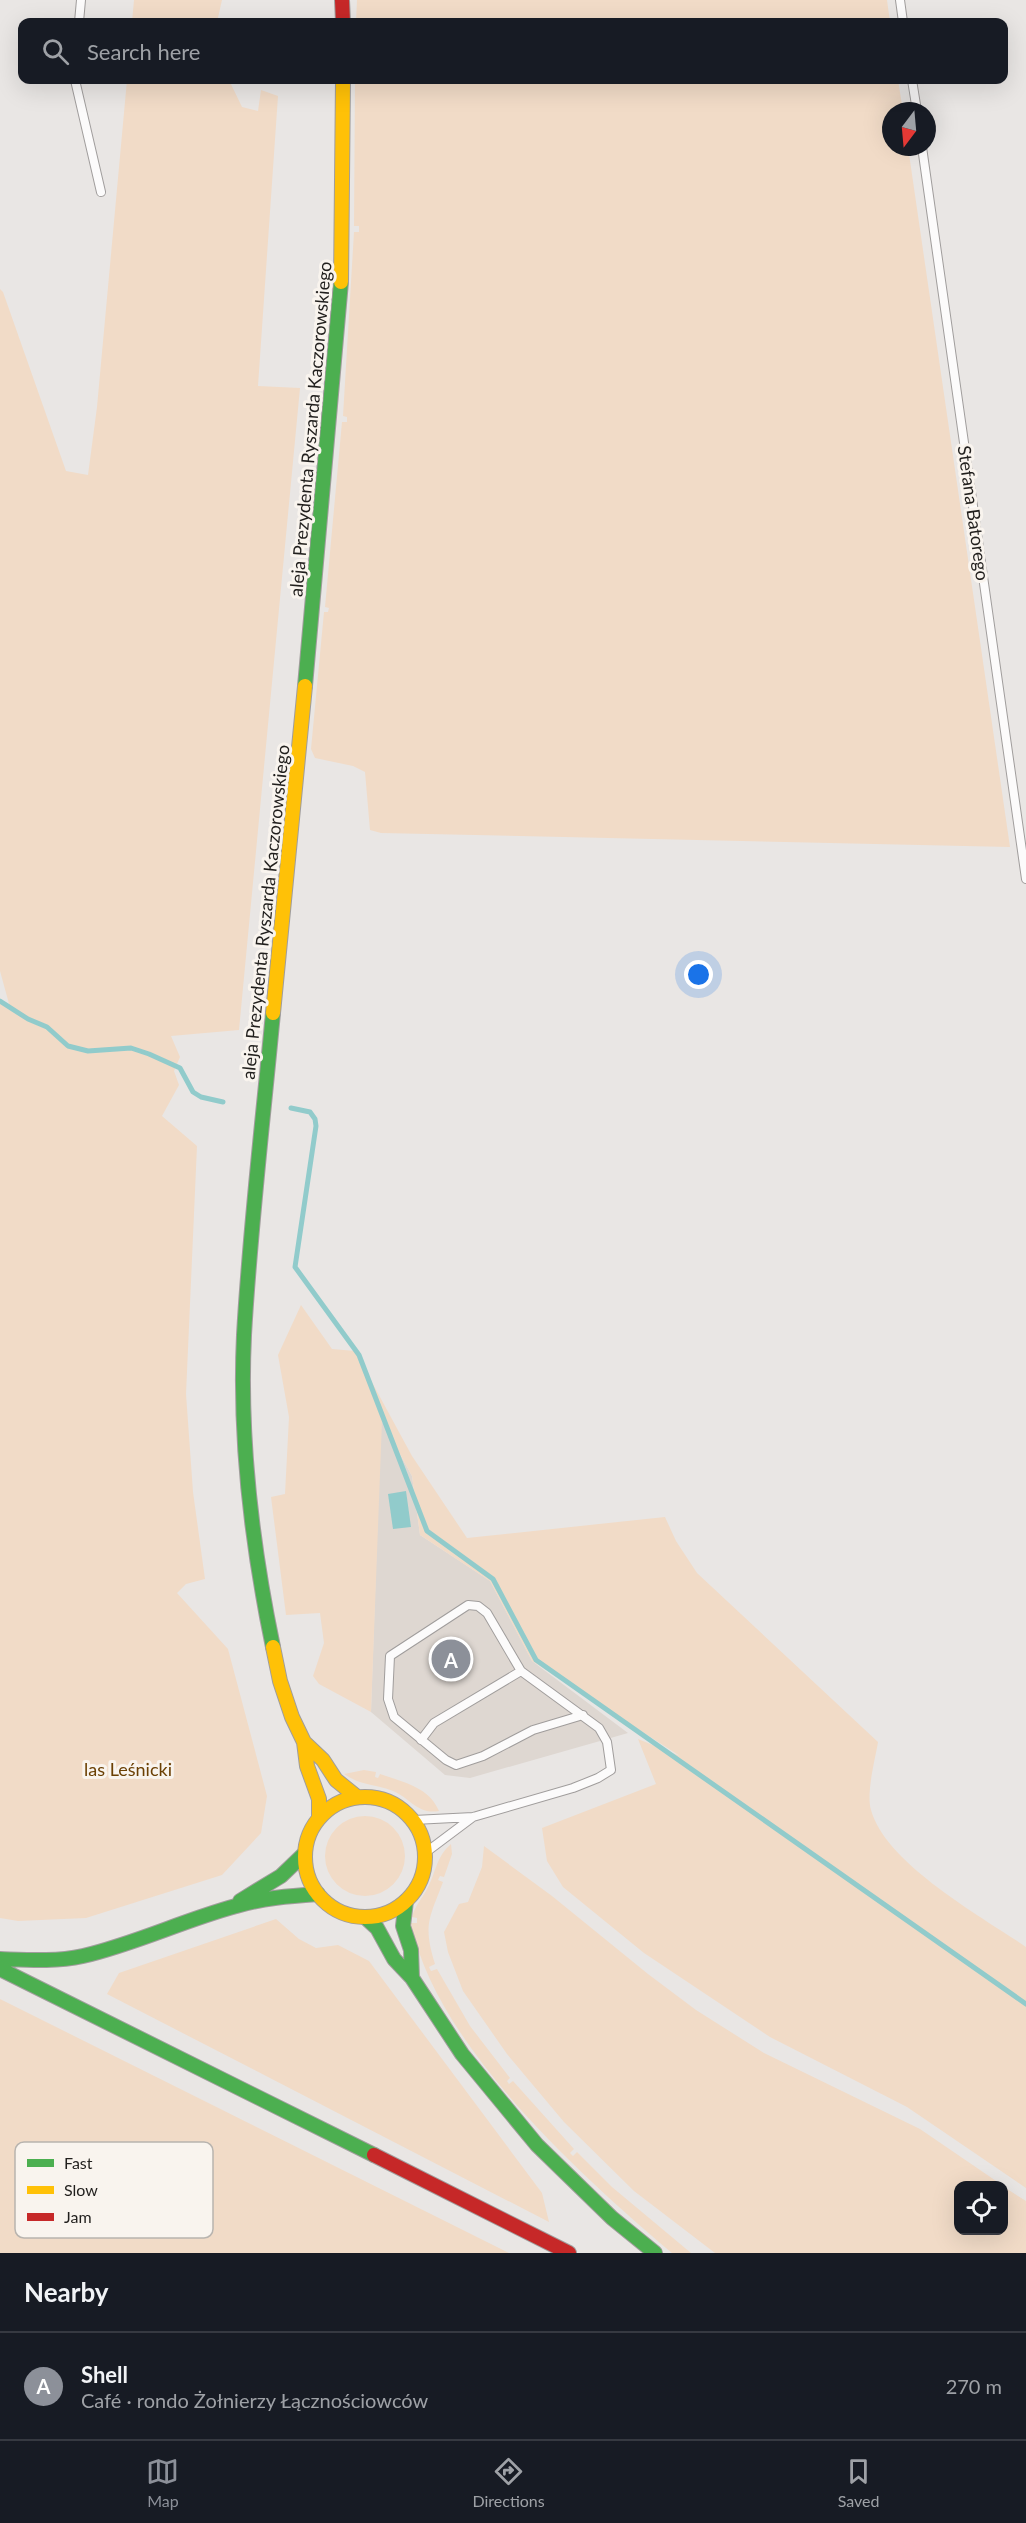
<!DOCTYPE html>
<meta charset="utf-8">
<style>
body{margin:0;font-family:Lato,sans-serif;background:#242831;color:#f1f3f6}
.controls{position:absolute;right:18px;bottom:18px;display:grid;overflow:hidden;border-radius:12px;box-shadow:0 6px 24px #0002}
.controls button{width:54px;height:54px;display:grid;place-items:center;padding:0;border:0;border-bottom:2px solid #363941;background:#171b24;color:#f1f3f6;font:30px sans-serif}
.compass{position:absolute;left:882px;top:102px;width:54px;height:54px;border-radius:50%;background:#171b24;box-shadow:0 6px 24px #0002;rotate:196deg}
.you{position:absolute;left:699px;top:975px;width:21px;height:21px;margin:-15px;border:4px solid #fff;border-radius:50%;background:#1a73e8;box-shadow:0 0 0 9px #1a73e833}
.badge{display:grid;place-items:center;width:39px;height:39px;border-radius:50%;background:#8c9099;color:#fff;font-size:20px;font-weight:700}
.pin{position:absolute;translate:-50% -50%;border:3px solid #fff;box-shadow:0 2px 6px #0006}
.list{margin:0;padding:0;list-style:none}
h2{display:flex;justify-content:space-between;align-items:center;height:78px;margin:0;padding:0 24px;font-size:26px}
h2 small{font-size:20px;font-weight:400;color:#9ea1a6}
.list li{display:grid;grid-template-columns:39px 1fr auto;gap:18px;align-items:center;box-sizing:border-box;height:108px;padding:0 24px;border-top:2px solid #363941}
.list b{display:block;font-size:22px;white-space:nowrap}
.list p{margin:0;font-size:20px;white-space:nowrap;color:#9ea1a6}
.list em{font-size:20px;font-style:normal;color:#9ea1a6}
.icon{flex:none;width:33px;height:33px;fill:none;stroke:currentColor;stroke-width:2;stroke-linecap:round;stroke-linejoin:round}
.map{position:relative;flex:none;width:1026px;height:2253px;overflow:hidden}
.search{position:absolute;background:#171b24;box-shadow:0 6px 24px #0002;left:18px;right:18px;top:18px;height:66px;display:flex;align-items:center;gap:15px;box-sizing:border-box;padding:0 21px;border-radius:12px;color:#9ea1a6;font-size:22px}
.sheet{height:186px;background:#171b24}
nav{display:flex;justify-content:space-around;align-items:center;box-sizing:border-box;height:84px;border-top:2px solid #363941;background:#171b24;font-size:16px;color:#9ea1a6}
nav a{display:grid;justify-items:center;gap:3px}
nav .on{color:#8c9099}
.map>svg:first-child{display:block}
.built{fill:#ded7d1}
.green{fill:#f1dbc7}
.water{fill:#91cbcb}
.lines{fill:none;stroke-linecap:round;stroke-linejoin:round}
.stream{stroke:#91cbcb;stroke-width:5}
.lane-casing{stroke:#a09d9c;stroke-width:10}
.fast-casing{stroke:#a09d9c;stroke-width:16}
.slow-casing{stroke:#a09d9c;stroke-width:16}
.jam-casing{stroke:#a09d9c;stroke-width:16}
.lane{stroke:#fcfbfb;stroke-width:8}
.fast{stroke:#4caf50;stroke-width:14}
.slow{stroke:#ffc107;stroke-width:14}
.jam{stroke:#c62828;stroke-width:14}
.labels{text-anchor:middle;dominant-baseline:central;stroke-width:6;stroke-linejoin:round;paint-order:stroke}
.street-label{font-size:18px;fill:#211f1d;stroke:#f9f4ee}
.park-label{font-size:18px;fill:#6b4004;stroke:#f9f4ee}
.key{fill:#f9f4ee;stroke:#b8b4af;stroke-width:1.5}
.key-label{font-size:16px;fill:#211f1d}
</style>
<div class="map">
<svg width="1026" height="2253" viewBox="0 0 1026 2253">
<rect width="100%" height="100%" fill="#e9e6e4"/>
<path class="built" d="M381 1420 412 1476 420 1535 490 1581 532 1661 628 1733 470 1778 445 1775 371 1712Z"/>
<path class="green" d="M134 0H222L217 22H132Z
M357 0H887L890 22H356Z
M127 80H229L242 107 258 111 261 90 278 96 258 386 300 388 239 1030 171 1036 180 1057 174 1071 179 1085 162 1116 197 1146 186 1394 193 1492 205 1579 186 1584 177 1593 228 1649 267 1796 261 1833 222 1875 86 1918 18 1921 0 1918V1003L11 1011 0 971V289L3 292 66 471 88 475 97 407Z
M355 80H898L903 111H891V147H908L1010 847 381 833 370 830 365 772 353 766 315 758 311 749 324 612H328L329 608 325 607 342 422H347V417L343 416 354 232H359V226H354Z
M301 1305 332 1349 355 1351 412 1456 467 1538 665 1517 676 1541 697 1573 878 1742C875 1760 866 1793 871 1810 886 1864 981 1916 1026 1947V2188L907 2107 770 2037 644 1953 563 1887 547 1861 542 1828 656 1784 638 1739 680 1756 532 1661 490 1581 420 1535 412 1476 382 1421 371 1712 319 1684 313 1676 324 1643 320 1613 286 1615 271 1497 285 1494 289 1417 278 1355Z
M364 1770 376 1772 375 1777 378 1778 380 1774C403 1782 429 1787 439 1811 418 1815 410 1798 393 1791 373 1783 364 1787 344 1774Z
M325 1856a40 40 0 1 1 80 0a40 40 0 1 1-80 0Z
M451 1844 452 1854 444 1877 440 1876 438 1880 443 1882C429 1919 423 1925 435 1964L429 1967 431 1971 437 1969 470 2026 510 2078 507 2081 509 2084 513 2081 574 2149 570 2153 573 2156 577 2152 612 2187 691 2253H672C580 2175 435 2044 411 1923H417V1918L412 1917C415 1906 421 1900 426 1891 436 1874 435 1858 451 1844Z
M484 1846 552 1896 648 1974 696 2010 764 2053 920 2129 1002 2185 958 2186V2230H1004V2187L1026 2201V2253H715L634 2191 564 2122 507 2054 463 1991 448 1952 444 1932 459 1904 468 1902 482 1867Z
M276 1919 299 1939 316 1948 338 1945 369 1961 542 2193 549 2222 107 1994 119 1973Z
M0 1999 509 2253H0Z"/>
<path class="water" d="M406 1491 411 1527 393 1529 388 1494Z"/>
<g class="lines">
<path class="stream" d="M0 1001 28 1019 47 1027 68 1046 88 1051 131 1048 149 1054 180 1068 193 1092 201 1097 223 1102
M291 1108 310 1112 315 1119 316 1126 295 1267 359 1355 427 1531 493 1579 536 1660 1026 2004"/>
<g class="lane-casing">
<path id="lane" d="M900 0 903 22
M79 22 81 0
M75 80 101 192
M912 80 917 111
M922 147 1026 879
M421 1740 434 1723 521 1671
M414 1820 473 1817 573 1788 598 1778 611 1770 607 1742 599 1728 521 1671 487 1613 478 1606 468 1605 390 1656 388 1699 394 1717 446 1760 456 1765 483 1756 533 1730 583 1715
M425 1853 473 1817"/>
</g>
<g class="fast-casing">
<path id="fast" d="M305 686 341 282
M273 1647C252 1546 239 1439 244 1335 250 1228 263 1120 273 1013
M240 1901 281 1876 305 1853
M406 1901 403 1926 411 1950 412 1978
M365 1917 377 1928 394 1959 412 1978 462 2054 537 2145 612 2218 655 2253
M0 1959C28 1960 55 1962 83 1956 135 1944 184 1920 236 1906 263 1898 290 1896 318 1894
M0 1969 374 2155"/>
</g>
<g class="slow-casing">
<path id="slow" d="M341 282 343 80
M273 1013 305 686
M273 1647 280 1681 292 1717 304 1742 323 1760 336 1780 357 1797
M304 1742 307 1766 319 1799V1817
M305 1857a60 60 0 1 1 120 0a60 60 0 1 1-120 0Z"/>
</g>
<g class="jam-casing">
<path id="jam" d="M342 0 343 22
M374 2155 569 2253"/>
</g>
<use href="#lane" class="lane"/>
<use href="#fast" class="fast"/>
<use href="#slow" class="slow"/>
<use href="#jam" class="jam"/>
</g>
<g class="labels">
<g class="street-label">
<text transform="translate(310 429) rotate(-85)">aleja Prezydenta Ryszarda Kaczorowskiego</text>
<text transform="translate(974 513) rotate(82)">Stefana Batorego</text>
<text transform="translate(265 912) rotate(-84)">aleja Prezydenta Ryszarda Kaczorowskiego</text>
</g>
<g class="park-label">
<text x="128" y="1769">las Leśnicki</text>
</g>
</g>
<rect x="15" y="2142" width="198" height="96" rx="9" class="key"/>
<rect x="27" y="2159" width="27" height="8" fill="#4caf50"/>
<rect x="27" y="2186" width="27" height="8" fill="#ffc107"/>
<rect x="27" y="2213" width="27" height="8" fill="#c62828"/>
<g class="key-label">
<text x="64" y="2169">Fast</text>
<text x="64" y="2196">Slow</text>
<text x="64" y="2223">Jam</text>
</g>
</svg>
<div class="controls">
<button><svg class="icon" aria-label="locate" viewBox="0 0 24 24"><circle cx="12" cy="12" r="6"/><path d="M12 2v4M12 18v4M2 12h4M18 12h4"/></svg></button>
</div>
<svg class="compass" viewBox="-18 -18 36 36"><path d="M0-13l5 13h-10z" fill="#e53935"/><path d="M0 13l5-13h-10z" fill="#9ea1a6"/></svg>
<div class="you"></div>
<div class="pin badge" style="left:451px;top:1659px">A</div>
<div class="search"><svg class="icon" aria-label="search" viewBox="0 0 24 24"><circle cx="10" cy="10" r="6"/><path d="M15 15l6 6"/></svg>Search here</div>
</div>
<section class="sheet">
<h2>Nearby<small></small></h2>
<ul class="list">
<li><span class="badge">A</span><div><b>Shell</b><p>Café · rondo Żołnierzy Łącznościowców</p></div><em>270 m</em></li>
</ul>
</section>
<nav>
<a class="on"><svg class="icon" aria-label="map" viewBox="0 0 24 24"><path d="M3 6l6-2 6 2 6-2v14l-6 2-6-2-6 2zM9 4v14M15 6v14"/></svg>Map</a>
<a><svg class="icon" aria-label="directions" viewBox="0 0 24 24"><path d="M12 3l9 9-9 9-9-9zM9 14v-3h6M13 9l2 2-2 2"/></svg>Directions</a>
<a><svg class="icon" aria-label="saved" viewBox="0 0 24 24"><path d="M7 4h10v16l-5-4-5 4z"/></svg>Saved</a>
</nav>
